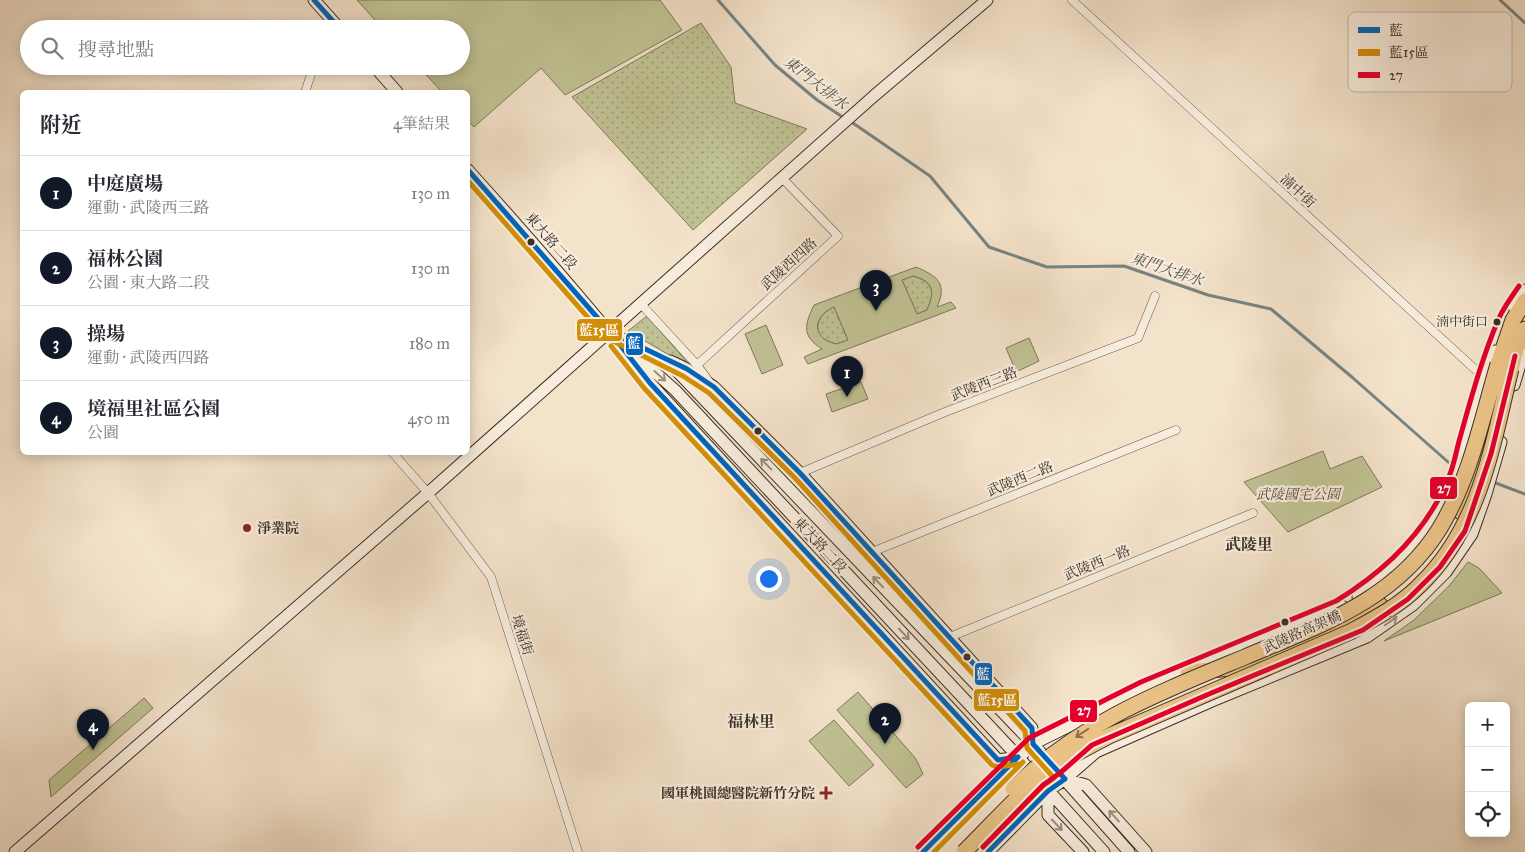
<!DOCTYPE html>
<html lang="zh-TW">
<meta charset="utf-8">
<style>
body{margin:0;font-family:"IM FELL Great Primer","Noto Serif TC",serif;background:#f7f7f7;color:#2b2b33}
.controls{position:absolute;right:15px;bottom:15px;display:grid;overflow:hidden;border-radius:8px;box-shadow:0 2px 12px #0003}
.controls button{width:45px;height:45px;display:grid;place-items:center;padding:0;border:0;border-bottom:1px solid #e1e1e2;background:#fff;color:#2b2b33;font:25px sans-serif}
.you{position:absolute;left:768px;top:578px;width:18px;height:18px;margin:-12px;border:4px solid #fff;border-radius:50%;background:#1a73e8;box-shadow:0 0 0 8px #1a73e833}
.badge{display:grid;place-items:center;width:32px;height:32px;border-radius:50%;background:#111827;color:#fff;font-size:16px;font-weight:700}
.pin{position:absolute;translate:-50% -41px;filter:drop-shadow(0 1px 2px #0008)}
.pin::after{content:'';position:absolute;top:26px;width:18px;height:15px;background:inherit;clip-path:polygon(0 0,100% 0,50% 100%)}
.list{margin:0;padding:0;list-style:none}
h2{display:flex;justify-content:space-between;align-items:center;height:65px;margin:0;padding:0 20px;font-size:21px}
h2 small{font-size:16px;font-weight:400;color:#7c7c81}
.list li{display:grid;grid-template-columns:32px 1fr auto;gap:15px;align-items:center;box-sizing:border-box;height:75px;padding:0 20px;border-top:1px solid #e1e1e2}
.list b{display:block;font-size:19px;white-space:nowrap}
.list p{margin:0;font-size:16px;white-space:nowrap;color:#7c7c81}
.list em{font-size:16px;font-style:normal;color:#7c7c81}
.icon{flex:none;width:28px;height:28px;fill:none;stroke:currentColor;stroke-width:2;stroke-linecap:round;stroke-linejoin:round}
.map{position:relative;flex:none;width:1525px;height:852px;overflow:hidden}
.search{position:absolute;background:#fff;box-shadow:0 2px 12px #0003;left:20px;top:20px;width:450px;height:55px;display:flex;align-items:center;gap:12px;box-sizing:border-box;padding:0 18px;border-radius:28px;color:#7c7c81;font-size:19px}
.panel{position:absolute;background:#fff;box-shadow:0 2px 12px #0003;left:20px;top:90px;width:450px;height:365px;border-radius:8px}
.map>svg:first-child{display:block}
.grass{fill:url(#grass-dots);stroke:#7e785e}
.green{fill:#c0c294;stroke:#7e785e;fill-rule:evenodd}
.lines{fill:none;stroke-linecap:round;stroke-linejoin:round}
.stream{stroke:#778483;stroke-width:3}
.street-casing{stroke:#695c50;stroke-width:9}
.secondary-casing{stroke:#3b2f27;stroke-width:13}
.highway-casing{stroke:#3b2f27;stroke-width:17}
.street{stroke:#f8eddd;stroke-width:8}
.secondary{stroke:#f8eddd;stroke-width:11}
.highway{stroke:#eac286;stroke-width:15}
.highway-bridge-casing{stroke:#3b2f27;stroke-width:17;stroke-linecap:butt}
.highway-bridge{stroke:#eac286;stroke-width:15}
.bus-1-casing{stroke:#f8eddd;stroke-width:9}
.bus-2-casing{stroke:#f8eddd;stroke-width:9}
.bus-3-casing{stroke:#f8eddd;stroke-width:9}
.bus-1{stroke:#0065bd;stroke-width:5}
.bus-2{stroke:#d18e08;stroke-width:5}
.bus-3{stroke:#e4002b;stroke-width:5}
.oneway{stroke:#9a8e82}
.oneway2{stroke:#8a7152}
.bus-dot{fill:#3b2f27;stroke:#f8eddd;stroke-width:2}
.poi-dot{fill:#8f2418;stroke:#f8eddd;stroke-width:2}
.labels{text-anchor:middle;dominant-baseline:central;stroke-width:4.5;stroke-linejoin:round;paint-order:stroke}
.bus-label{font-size:13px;fill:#3b2f27;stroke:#f8eddd;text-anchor:end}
.street-label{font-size:14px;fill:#3b2f27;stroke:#f8eddd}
.park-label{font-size:14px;font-style:italic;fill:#564c3d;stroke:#f8eddd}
.poi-label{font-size:14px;font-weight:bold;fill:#3b2f27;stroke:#f8eddd;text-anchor:start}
.water-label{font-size:15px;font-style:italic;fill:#54524d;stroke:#f8eddd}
.quarter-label{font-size:16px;font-weight:bold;fill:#3b2f27;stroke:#f8eddd}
.key{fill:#f8eddd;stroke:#bfb4a6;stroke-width:1}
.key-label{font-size:14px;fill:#3b2f27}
.line-badge{stroke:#f8eddd;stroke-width:2}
.badge-label{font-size:14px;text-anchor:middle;font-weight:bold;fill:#fff}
</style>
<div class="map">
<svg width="1525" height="852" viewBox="0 0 1525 852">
<defs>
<pattern id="grass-dots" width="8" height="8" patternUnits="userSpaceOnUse" patternTransform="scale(1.25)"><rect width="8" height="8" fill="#c0c294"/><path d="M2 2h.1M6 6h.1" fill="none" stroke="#9d9e79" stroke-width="1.8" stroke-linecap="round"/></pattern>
</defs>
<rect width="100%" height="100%" fill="#f4e3cb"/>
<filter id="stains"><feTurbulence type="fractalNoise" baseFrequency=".004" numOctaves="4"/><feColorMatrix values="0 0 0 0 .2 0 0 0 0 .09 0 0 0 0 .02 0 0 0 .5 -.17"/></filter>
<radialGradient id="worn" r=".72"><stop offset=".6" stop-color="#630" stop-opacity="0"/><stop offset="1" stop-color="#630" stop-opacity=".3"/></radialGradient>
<path class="grass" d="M701 23 731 67 735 103 807 129 693 230 572 97Z
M913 276C934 282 935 292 927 310L917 314 902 280Z
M834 307 848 340 836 344C832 343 827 341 824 339 810 327 822 312 834 307Z
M647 316 693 369 628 331Z"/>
<path class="green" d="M357 0H660L682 30 565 95 541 68 474 127 468 121V92H442L418 66H461V29H383Z
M916 267C937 276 948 283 937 307L951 302 956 308 808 364 804 357 822 349C802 336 804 326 814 305ZM913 276C934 281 935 292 927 310L917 314 902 280ZM834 307 848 340 836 344C832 343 827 341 824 339 810 327 821 312 834 307Z
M766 325 783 365 762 374 745 334Z
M1029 338 1039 361 1016 372 1006 348Z
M861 382 868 399 832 412 826 394Z
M1323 451 1330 469 1362 456 1382 487 1288 532 1244 482Z
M1468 562 1479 568 1502 593 1384 641 1414 620 1449 586Z
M858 692 916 759 923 774 906 788 837 710Z
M144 698 153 708 51 797 49 780Z
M834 720 874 765 849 786 809 741Z"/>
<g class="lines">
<path class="stream" d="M718 0 775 65 817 100 844 118
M1500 0 1525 23
M850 121 930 176 989 247 1047 267 1124 266 1208 295 1271 309 1353 378 1456 469
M1493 482 1525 494"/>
<g class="street-casing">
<path id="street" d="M1072 0 1490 383
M326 29 330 17
M305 92 314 66
M641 304 697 365 708 380
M697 365 838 236 782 178
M392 452 428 493 491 577 578 852
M800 473 945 412 1138 338 1155 296
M872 552 1176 430
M950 637 1253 513"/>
</g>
<g class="secondary-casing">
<path id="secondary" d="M314 0 340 29
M374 66 397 92
M468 170C530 239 592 309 650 383L998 760 1018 757
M1514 307 1525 290
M616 336 674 368 1033 744 1129 852
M632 352 675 390 1010 748 1104 852
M670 361 687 369 714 387 800 473 1032 728 1033 744
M1514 385 1525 348
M1488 429 1499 388
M1358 597 1388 574 1403 560 1421 539 1438 513 1455 483 1495 351
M1065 779 1086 785 1146 852
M1048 791V815L1083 852
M15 852 428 493 875 95 987 0
M923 852 1033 744 1144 689 1342 606
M988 852 1048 791 1065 779 1096 752 1212 701 1367 637 1413 605 1446 572 1472 534 1486 494 1501 442"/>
</g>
<g class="highway-casing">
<path id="highway" d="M1498 364 1513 320 1525 301
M1511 369 1516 349 1525 329
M1461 512 1469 493 1489 422
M1188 672 1242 667 1350 622 1380 605"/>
</g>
<use href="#street" class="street"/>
<use href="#secondary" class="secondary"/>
<use href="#highway" class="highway"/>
<g class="highway-bridge-casing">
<path id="highway-bridge" d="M1013 789C1077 724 1163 691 1245 657 1320 625 1395 601 1440 528 1470 478 1482 419 1498 364
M964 852C986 830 1008 806 1032 784 1055 764 1082 750 1109 736L1350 632C1374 619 1399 606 1419 586 1480 528 1492 447 1511 369"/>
</g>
<use href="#highway-bridge" class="highway-bridge"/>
<g class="bus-1-casing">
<path id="bus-1" d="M314 0 340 29
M468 170 610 332 687 369 714 387 800 473 1032 728 1033 744 1065 779 1048 791 988 852
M617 341 650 383 998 760 1018 757
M923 852 1018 757"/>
</g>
<g class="bus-2-casing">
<path id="bus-2" d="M468 181 605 337 683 376 709 393 795 478 1025 731 1027 748 1054 778 1043 786 983 847
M611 346 644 388 992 765 998 767 1019 764
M934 852 1023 762"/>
</g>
<g class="bus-3-casing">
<path id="bus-3" d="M918 847 1029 738 1141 682 1336 601C1385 571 1429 529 1450 474 1455 461 1457 447 1461 434 1472 395 1483 355 1499 318 1504 307 1512 296 1519 286
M983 847 1043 785 1060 773 1092 745 1209 694 1363 630 1408 599 1440 567 1465 531 1491 454 1515 356"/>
</g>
<use href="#bus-1" class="bus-1"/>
<use href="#bus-2" class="bus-2"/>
<use href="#bus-3" class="bus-3"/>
</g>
<defs><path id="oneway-shaft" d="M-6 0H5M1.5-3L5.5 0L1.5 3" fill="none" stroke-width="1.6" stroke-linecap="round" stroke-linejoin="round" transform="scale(1.25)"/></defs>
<g class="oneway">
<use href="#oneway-shaft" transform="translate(660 376) rotate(42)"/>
<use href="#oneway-shaft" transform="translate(766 464) rotate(-134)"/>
<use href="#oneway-shaft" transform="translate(878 582) rotate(-134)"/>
<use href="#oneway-shaft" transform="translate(1391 621) rotate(-35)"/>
<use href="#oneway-shaft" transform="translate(904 634) rotate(47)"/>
<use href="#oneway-shaft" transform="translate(1114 816) rotate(-132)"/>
<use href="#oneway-shaft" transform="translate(1057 825) rotate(47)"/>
</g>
<use class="oneway2" href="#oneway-shaft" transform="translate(1082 733) rotate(147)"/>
<g class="bus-dot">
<circle cx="531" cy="242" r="4.5"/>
<circle cx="1497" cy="322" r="4.5"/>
<circle cx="758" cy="431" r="4.5"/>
<circle cx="1285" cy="622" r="4.5"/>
<circle cx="967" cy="657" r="4.5"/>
</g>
<g class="poi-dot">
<circle cx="247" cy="528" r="5"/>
<path d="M823.5 785.5h5v5h5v5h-5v5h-5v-5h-5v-5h5z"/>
</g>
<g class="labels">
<g class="bus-label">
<text x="1488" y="322">湳中街口</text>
</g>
<g class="street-label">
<text transform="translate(1298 191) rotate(43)">湳中街</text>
<text transform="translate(551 241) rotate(49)">東大路二段</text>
<text transform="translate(789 264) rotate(-42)">武陵西四路</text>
<text transform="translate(984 384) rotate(-21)">武陵西三路</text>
<text transform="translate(1020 479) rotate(-22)">武陵西二路</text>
<text transform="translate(820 545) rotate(47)">東大路二段</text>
<text transform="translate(1097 563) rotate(-22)">武陵西一路</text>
<text transform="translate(1302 632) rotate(-24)">武陵路高架橋</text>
<text transform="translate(522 635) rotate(72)">境福街</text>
</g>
<g class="park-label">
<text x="1298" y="494">武陵國宅公園</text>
</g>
<g class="poi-label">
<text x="257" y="528">淨業院</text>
<text x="815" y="793" text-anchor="end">國軍桃園總醫院新竹分院</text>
</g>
<g class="water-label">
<text transform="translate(816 83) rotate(38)">東門大排水</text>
<text transform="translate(1167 269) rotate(19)">東門大排水</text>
</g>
<g class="quarter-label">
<text x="1249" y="544">武陵里</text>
<text x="751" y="721">福林里</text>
</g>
</g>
<rect x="1348" y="12" width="164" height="80" rx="8" class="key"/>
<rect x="1358" y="27" width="22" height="6" fill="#0065bd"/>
<rect x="1358" y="49" width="22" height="7" fill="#d18e08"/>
<rect x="1358" y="72" width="22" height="6" fill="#e4002b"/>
<g class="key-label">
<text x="1389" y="35">藍</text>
<text x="1389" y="57">藍15區</text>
<text x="1389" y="80">27</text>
</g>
<g class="line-badge">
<rect x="576" y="318" width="47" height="24" rx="5" fill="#d18e08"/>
<rect x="625" y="332" width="19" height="24" rx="5" fill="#0065bd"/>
<rect x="1429" y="476" width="29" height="24" rx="5" fill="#e4002b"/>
<rect x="974" y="662" width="19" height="24" rx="5" fill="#0065bd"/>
<rect x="973" y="688" width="47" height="24" rx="5" fill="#d18e08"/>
<rect x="1069" y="699" width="29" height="24" rx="5" fill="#e4002b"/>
</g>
<g class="badge-label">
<text x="599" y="335">藍15區</text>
<text x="634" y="348">藍</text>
<text x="1444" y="493">27</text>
<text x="983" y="679">藍</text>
<text x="997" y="705">藍15區</text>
<text x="1084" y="715">27</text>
</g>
<rect width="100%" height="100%" filter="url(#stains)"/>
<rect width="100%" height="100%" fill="url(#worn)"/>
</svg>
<div class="controls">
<button>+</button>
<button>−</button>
<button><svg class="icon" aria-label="locate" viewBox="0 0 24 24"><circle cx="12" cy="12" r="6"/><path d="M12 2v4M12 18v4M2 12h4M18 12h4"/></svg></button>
</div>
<div class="you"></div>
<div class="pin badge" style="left:847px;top:397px">1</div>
<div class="pin badge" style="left:885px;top:744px">2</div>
<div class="pin badge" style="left:876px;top:311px">3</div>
<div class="pin badge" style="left:93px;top:750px">4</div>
<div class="search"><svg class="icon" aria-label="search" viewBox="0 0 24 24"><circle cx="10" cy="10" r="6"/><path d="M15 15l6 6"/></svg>搜尋地點</div>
<section class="panel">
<h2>附近<small>4筆結果</small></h2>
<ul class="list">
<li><span class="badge">1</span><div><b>中庭廣場</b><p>運動 · 武陵西三路</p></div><em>130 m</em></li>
<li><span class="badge">2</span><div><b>福林公園</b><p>公園 · 東大路二段</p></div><em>130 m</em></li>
<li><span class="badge">3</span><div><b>操場</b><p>運動 · 武陵西四路</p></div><em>180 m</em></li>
<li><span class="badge">4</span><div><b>境福里社區公園</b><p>公園</p></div><em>450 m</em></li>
</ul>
</section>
</div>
